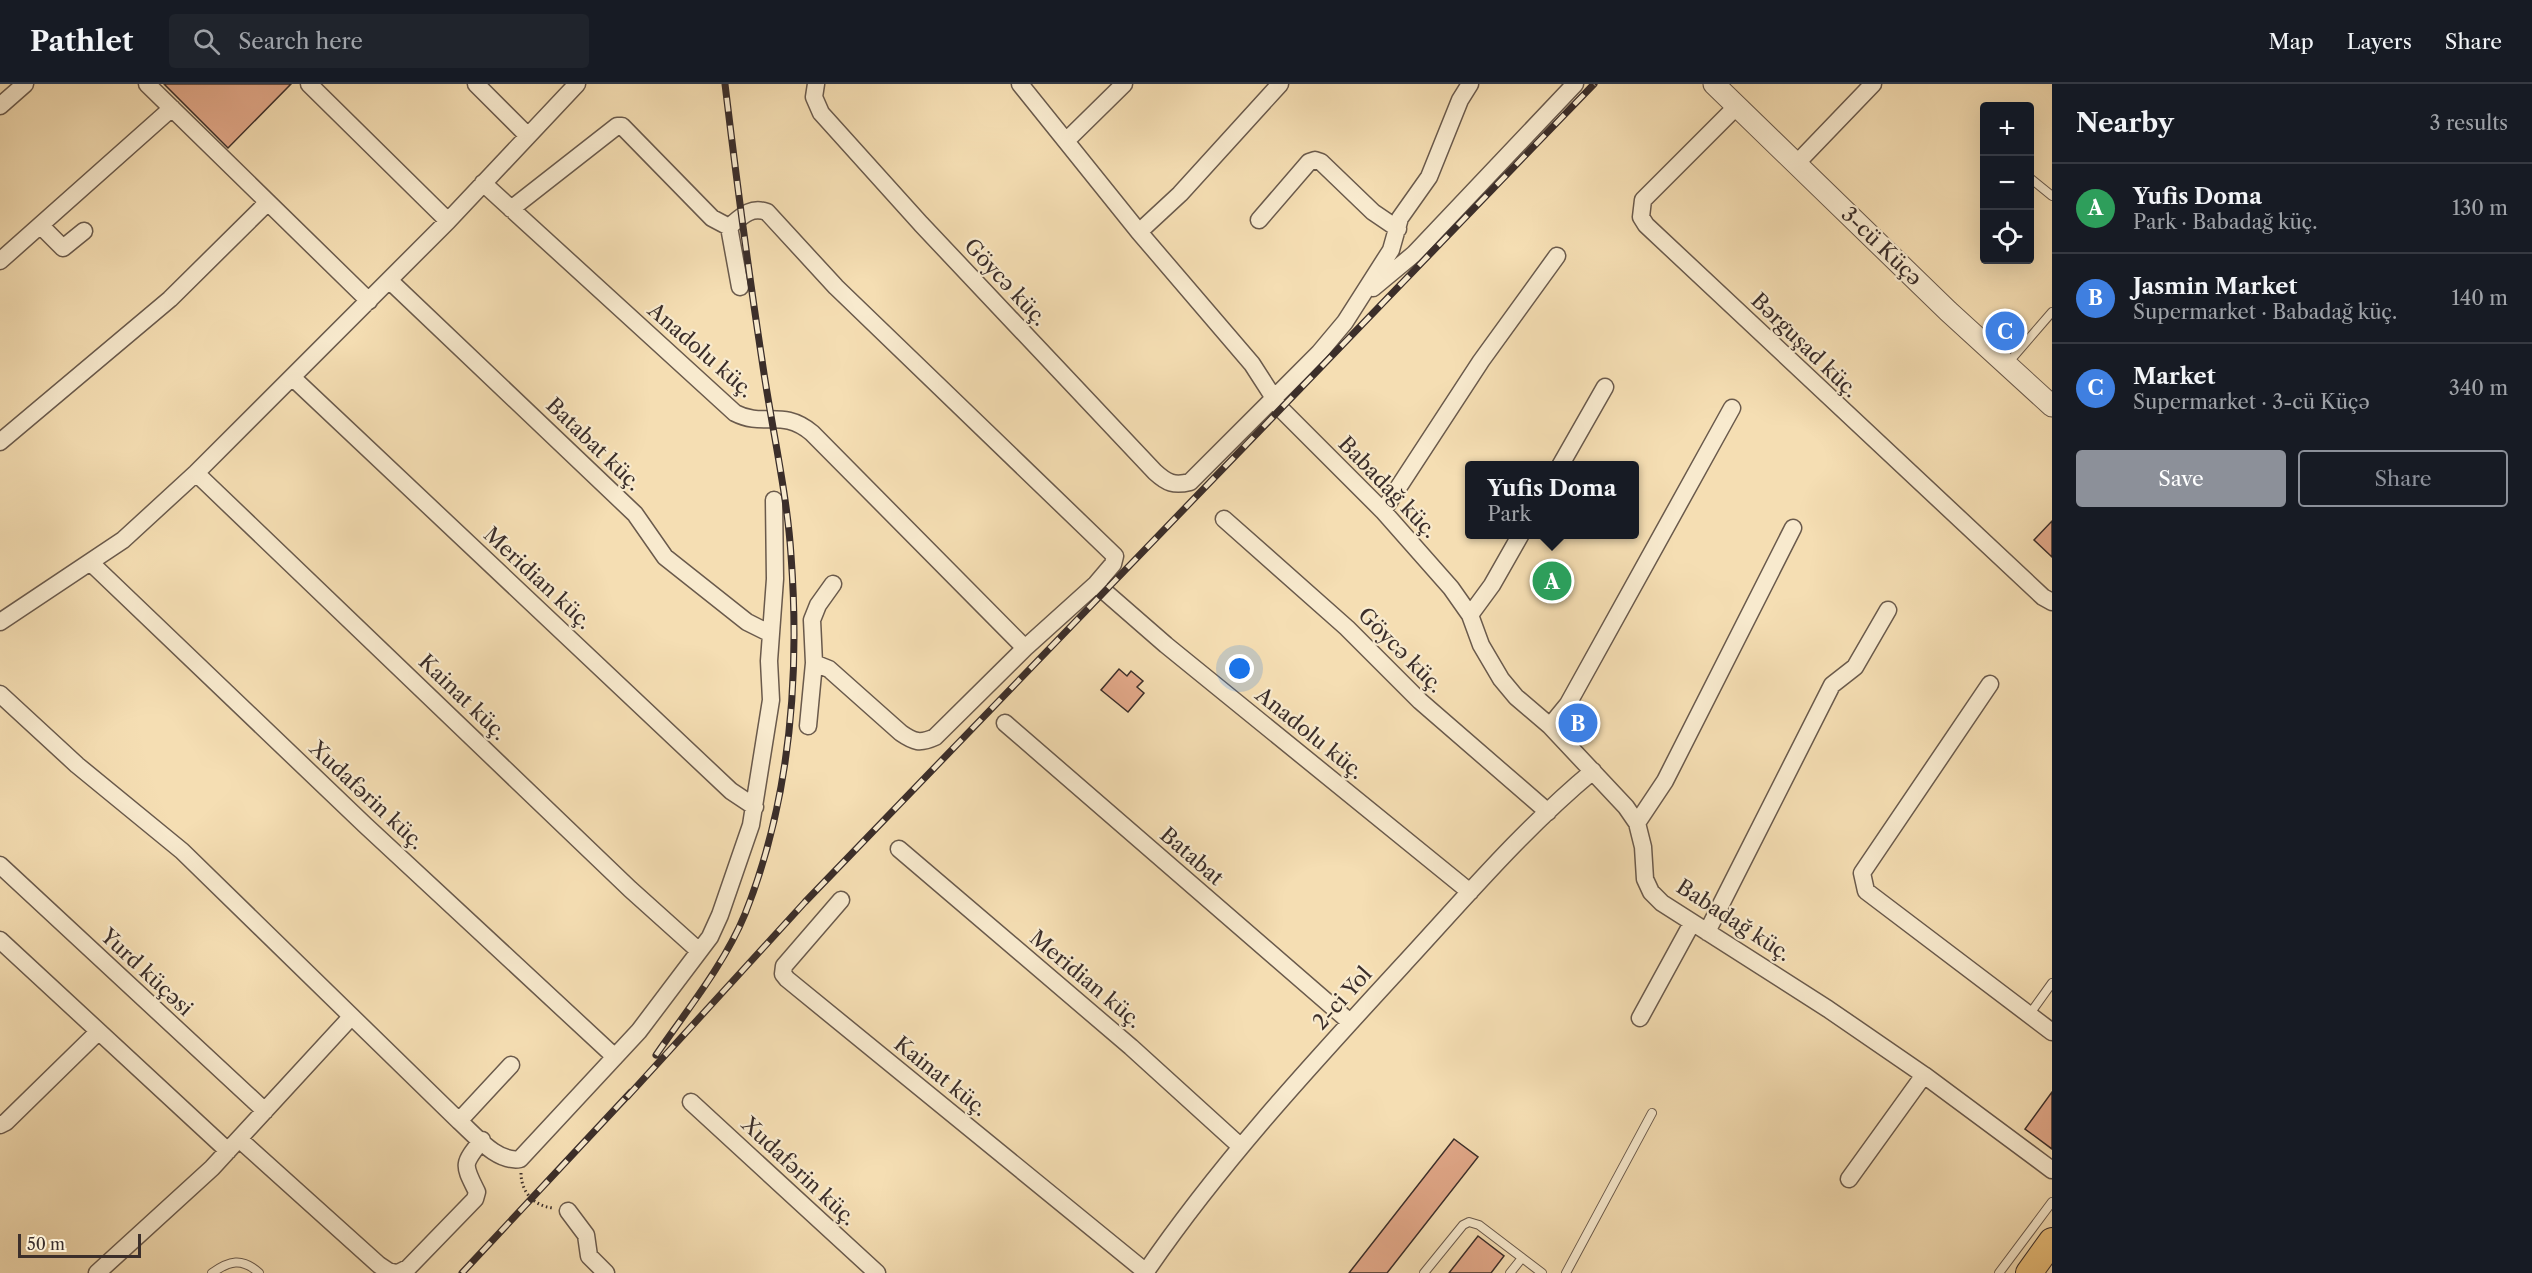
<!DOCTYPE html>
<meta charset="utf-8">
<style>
body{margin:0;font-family:"Libre Caslon Text",serif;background:#20242c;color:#f1f3f6}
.controls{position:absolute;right:18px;top:18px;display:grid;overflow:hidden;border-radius:6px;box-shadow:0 6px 24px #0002}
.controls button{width:54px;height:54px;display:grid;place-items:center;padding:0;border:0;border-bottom:2px solid #363941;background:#171b24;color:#f1f3f6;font:30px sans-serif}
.scale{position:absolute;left:18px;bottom:15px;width:123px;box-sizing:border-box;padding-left:6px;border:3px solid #3b2e2a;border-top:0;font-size:16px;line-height:21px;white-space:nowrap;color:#3b2e2a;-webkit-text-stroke:4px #f8eace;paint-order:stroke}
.you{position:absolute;left:1240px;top:585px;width:21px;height:21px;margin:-15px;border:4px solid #fff;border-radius:50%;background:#1a73e8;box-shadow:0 0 0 9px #1a73e833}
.badge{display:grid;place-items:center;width:39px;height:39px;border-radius:50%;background:#8c9099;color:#fff;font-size:20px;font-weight:700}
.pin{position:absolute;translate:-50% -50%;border:3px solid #fff;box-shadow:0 2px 6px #0006}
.popup{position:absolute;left:1465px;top:377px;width:174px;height:78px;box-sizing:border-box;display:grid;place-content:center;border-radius:6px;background:#171b24;filter:drop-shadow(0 2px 4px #0005);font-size:20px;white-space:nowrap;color:#9ea1a6}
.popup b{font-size:22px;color:#f1f3f6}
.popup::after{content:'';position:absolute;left:50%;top:100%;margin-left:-12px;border:12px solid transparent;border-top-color:#171b24}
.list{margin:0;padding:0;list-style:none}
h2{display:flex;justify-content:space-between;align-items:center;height:78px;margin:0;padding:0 24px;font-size:26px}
h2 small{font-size:20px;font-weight:400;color:#9ea1a6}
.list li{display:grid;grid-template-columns:39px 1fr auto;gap:18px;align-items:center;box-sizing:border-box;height:90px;padding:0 24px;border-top:2px solid #363941}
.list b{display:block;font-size:22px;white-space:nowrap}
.list p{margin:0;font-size:20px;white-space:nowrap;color:#9ea1a6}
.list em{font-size:20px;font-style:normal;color:#9ea1a6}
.actions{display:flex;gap:12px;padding:18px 24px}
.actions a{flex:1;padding:14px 0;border:2px solid #8c9099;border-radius:6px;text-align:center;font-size:21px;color:#8c9099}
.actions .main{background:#8c9099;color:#fff}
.icon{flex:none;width:33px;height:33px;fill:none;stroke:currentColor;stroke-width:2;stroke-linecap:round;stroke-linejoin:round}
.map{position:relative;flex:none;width:2052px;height:1189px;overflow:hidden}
header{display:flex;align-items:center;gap:36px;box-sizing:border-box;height:84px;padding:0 30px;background:#171b24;border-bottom:2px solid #363941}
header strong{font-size:28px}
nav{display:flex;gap:33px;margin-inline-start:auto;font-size:21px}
.search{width:420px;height:54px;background:#20242c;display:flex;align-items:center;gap:15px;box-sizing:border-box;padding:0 21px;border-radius:6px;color:#9ea1a6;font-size:22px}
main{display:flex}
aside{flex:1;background:#171b24}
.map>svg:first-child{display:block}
.building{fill:#e3a98a;stroke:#3b2e2a;stroke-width:1.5}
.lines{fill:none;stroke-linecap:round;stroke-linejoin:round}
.service-casing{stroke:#6a5a4c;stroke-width:10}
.minor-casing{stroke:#6a5a4c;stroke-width:19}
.tertiary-casing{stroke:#6a5a4c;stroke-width:23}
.primary-casing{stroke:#3b2e2a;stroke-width:28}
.path{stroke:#3b2e2a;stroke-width:3;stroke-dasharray:1.5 3;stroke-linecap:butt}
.service{stroke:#f8eace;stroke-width:8}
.minor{stroke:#f8eace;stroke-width:16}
.tertiary{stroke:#f8eace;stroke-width:21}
.primary{stroke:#eabf7a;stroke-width:26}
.rail-casing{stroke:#3b2e2a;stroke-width:7}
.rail{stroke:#f8eace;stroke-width:4.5;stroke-dasharray:14;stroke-linecap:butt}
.labels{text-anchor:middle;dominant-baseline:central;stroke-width:4.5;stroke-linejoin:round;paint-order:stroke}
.street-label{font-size:21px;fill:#3b2e2a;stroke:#f8eace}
</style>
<header>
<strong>Pathlet</strong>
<div class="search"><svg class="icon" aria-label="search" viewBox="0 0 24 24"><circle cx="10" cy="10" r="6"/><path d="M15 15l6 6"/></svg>Search here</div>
<nav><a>Map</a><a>Layers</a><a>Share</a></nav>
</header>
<main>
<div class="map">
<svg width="2052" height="1189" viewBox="0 0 2052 1189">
<rect width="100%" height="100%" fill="#f5deb3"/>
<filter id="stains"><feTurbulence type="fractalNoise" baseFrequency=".00333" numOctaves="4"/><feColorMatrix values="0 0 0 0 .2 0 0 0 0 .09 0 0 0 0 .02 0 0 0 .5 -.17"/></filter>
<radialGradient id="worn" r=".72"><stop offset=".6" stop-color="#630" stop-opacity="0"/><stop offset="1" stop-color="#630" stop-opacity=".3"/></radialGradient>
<path class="building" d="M164 0H291L228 64Z
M2052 437V473L2034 456Z
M1119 585 1127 592 1131 587 1143 597 1137 603 1144 609 1128 628 1101 606Z
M2052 1008V1065L2025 1045Z
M1454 1055 1478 1073 1387 1189H1349Z
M1478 1152 1504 1172 1491 1189H1449Z"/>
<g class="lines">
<g class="service-casing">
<path id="service" d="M2030 94 2052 112
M2008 279 2052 228
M2029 931 2052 899
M212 1189C229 1177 242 1173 259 1189
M1424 1189 1463 1141 1469 1138 1479 1141 1542 1189
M1510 1189 1522 1174
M1566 1189 1652 1029
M1999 1189 2052 1118"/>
</g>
<g class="minor-casing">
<path id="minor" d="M147 0 369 217
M309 0 448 137
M476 0 528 52
M816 0 814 13 821 29 921 140 1155 388C1167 399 1174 402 1190 398L1319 269 1345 238 1391 166 1400 134 1429 93 1460 16 1470 0
M1020 0 1139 148 1252 280 1281 325 1383 427 1451 504 1470 531 1481 561 1501 595 1516 613 1550 642 1626 723 1637 739 1643 763 1645 795 1651 808 1662 819 1828 925 1924 991 2052 1086
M0 22 25 0
M1737 22 1643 116 1641 133 1646 141 2043 513 2052 518
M1066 57 1124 0
M1797 79 1873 0
M483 99 735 329C764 344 782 324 812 349L1025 564
M511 125 617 42H622L712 134 729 143
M1259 136 1309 78 1315 76 1321 78 1373 128 1398 145
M42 143 63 164 84 147
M729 143C741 133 750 122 767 128L836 203 1115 472 1113 480 1096 500 1025 564 935 653C920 660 914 658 901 649L829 585 814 579
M729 143 740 203
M1139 148 1180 110 1280 0
M0 177 172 24
M390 197 635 430 665 473 747 538 769 549
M1373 204 1414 170 1575 0
M293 294 731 707 755 723
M0 358 170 215 267 119
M1560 382 1605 303
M196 389 630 805 699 867
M1383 427 1481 277 1557 172
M1224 435 1347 544 1420 617 1548 728
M91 479 365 741 615 973
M1096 500 1166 561 1470 808
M1470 531 1492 501 1521 450
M0 538 123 456 196 389 448 137 577 0
M1990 600 1862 789 1866 807 2052 948
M0 610 77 681 182 767 459 1037C475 1051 497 1079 520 1075L639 947 710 853 720 831 751 741 771 616 769 577 775 495 774 416
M1005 639 1350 938
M808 642 814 579 812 536 818 521 833 500
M1550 642 1568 620 1732 324
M1637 739 1665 697 1793 444
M899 765 1131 963 1240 1062
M0 781 265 1027
M841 816 784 882 783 890 787 895 1146 1188
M1707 848 1832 601 1855 583 1888 526
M0 856 228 1067
M1640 934 1692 839
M691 1018 877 1189
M459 1037 511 981
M0 1041 6 1038 98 948
M239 1055 379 1181 388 1187 396 1189
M1849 1095 1924 991
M568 1127 586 1151 589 1172 606 1189
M97 1189 212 1084 351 933
M398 1189 408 1184 475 1115 477 1108C463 1080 462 1081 482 1056
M1145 1189C1220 1079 1312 980 1402 882 1463 816 1523 745 1593 687"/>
</g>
<g class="tertiary-casing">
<path id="tertiary" d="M1714 0 1948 227 2052 322"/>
</g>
<g class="primary-casing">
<path id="primary" d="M2029 1189 2052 1157"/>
</g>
<path class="path" d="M521 1089C521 1108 534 1122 553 1124"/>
<use href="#service" class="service"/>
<use href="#minor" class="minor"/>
<use href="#tertiary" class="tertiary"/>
<use href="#primary" class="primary"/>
<g class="rail-casing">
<path id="rail" d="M656 971C687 926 724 881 745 830 790 717 800 592 791 471 787 408 771 340 762 276 748 184 736 92 725 0
M627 1013 805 818 1594 0
M462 1189 631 1008"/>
</g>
<use href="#rail" class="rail"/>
</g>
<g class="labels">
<g class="street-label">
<text transform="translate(1882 162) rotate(44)">3-cü Küçə</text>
<text transform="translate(1006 198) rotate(47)">Göycə küç.</text>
<text transform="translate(1805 261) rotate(44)">Bərguşad küç.</text>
<text transform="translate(701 266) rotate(41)">Anadolu küç.</text>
<text transform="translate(594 360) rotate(44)">Batabat küç.</text>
<text transform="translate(1388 403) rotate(46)">Babadağ küç.</text>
<text transform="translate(538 494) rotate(43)">Meridian küç.</text>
<text transform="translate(1401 566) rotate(45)">Göycə küç.</text>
<text transform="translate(463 613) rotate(44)">Kainat küç.</text>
<text transform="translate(1310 649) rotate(39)">Anadolu küç.</text>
<text transform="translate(367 711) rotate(43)">Xudafərin küç.</text>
<text transform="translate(1192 772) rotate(41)">Batabat</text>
<text transform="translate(1734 836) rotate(33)">Babadağ küç.</text>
<text transform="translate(147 888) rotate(43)">Yurd küçəsi</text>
<text transform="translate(1086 895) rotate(40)">Meridian küç.</text>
<text transform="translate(1342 914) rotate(-48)">2-ci Yol</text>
<text transform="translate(941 992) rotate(39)">Kainat küç.</text>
<text transform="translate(799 1087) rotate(43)">Xudafərin küç.</text>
</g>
</g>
<rect width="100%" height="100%" filter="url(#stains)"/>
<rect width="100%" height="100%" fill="url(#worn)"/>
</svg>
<div class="controls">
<button>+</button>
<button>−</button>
<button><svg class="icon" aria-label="locate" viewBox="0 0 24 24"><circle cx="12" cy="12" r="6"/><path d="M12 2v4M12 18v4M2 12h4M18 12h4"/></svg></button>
</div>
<div class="scale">50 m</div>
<div class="you"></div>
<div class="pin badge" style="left:1552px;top:497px;background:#2e9e5b">A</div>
<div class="popup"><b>Yufis Doma</b>Park</div>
<div class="pin badge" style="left:1578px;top:639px;background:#3f7fe0">B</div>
<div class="pin badge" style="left:2005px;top:247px;background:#3f7fe0">C</div>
</div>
<aside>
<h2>Nearby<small>3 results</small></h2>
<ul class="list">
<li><span class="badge" style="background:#2e9e5b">A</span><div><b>Yufis Doma</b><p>Park · Babadağ küç.</p></div><em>130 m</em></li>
<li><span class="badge" style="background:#3f7fe0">B</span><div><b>Jasmin Market</b><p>Supermarket · Babadağ küç.</p></div><em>140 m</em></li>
<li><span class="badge" style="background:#3f7fe0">C</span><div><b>Market</b><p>Supermarket · 3-cü Küçə</p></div><em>340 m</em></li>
</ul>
<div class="actions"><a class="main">Save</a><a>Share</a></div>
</aside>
</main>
